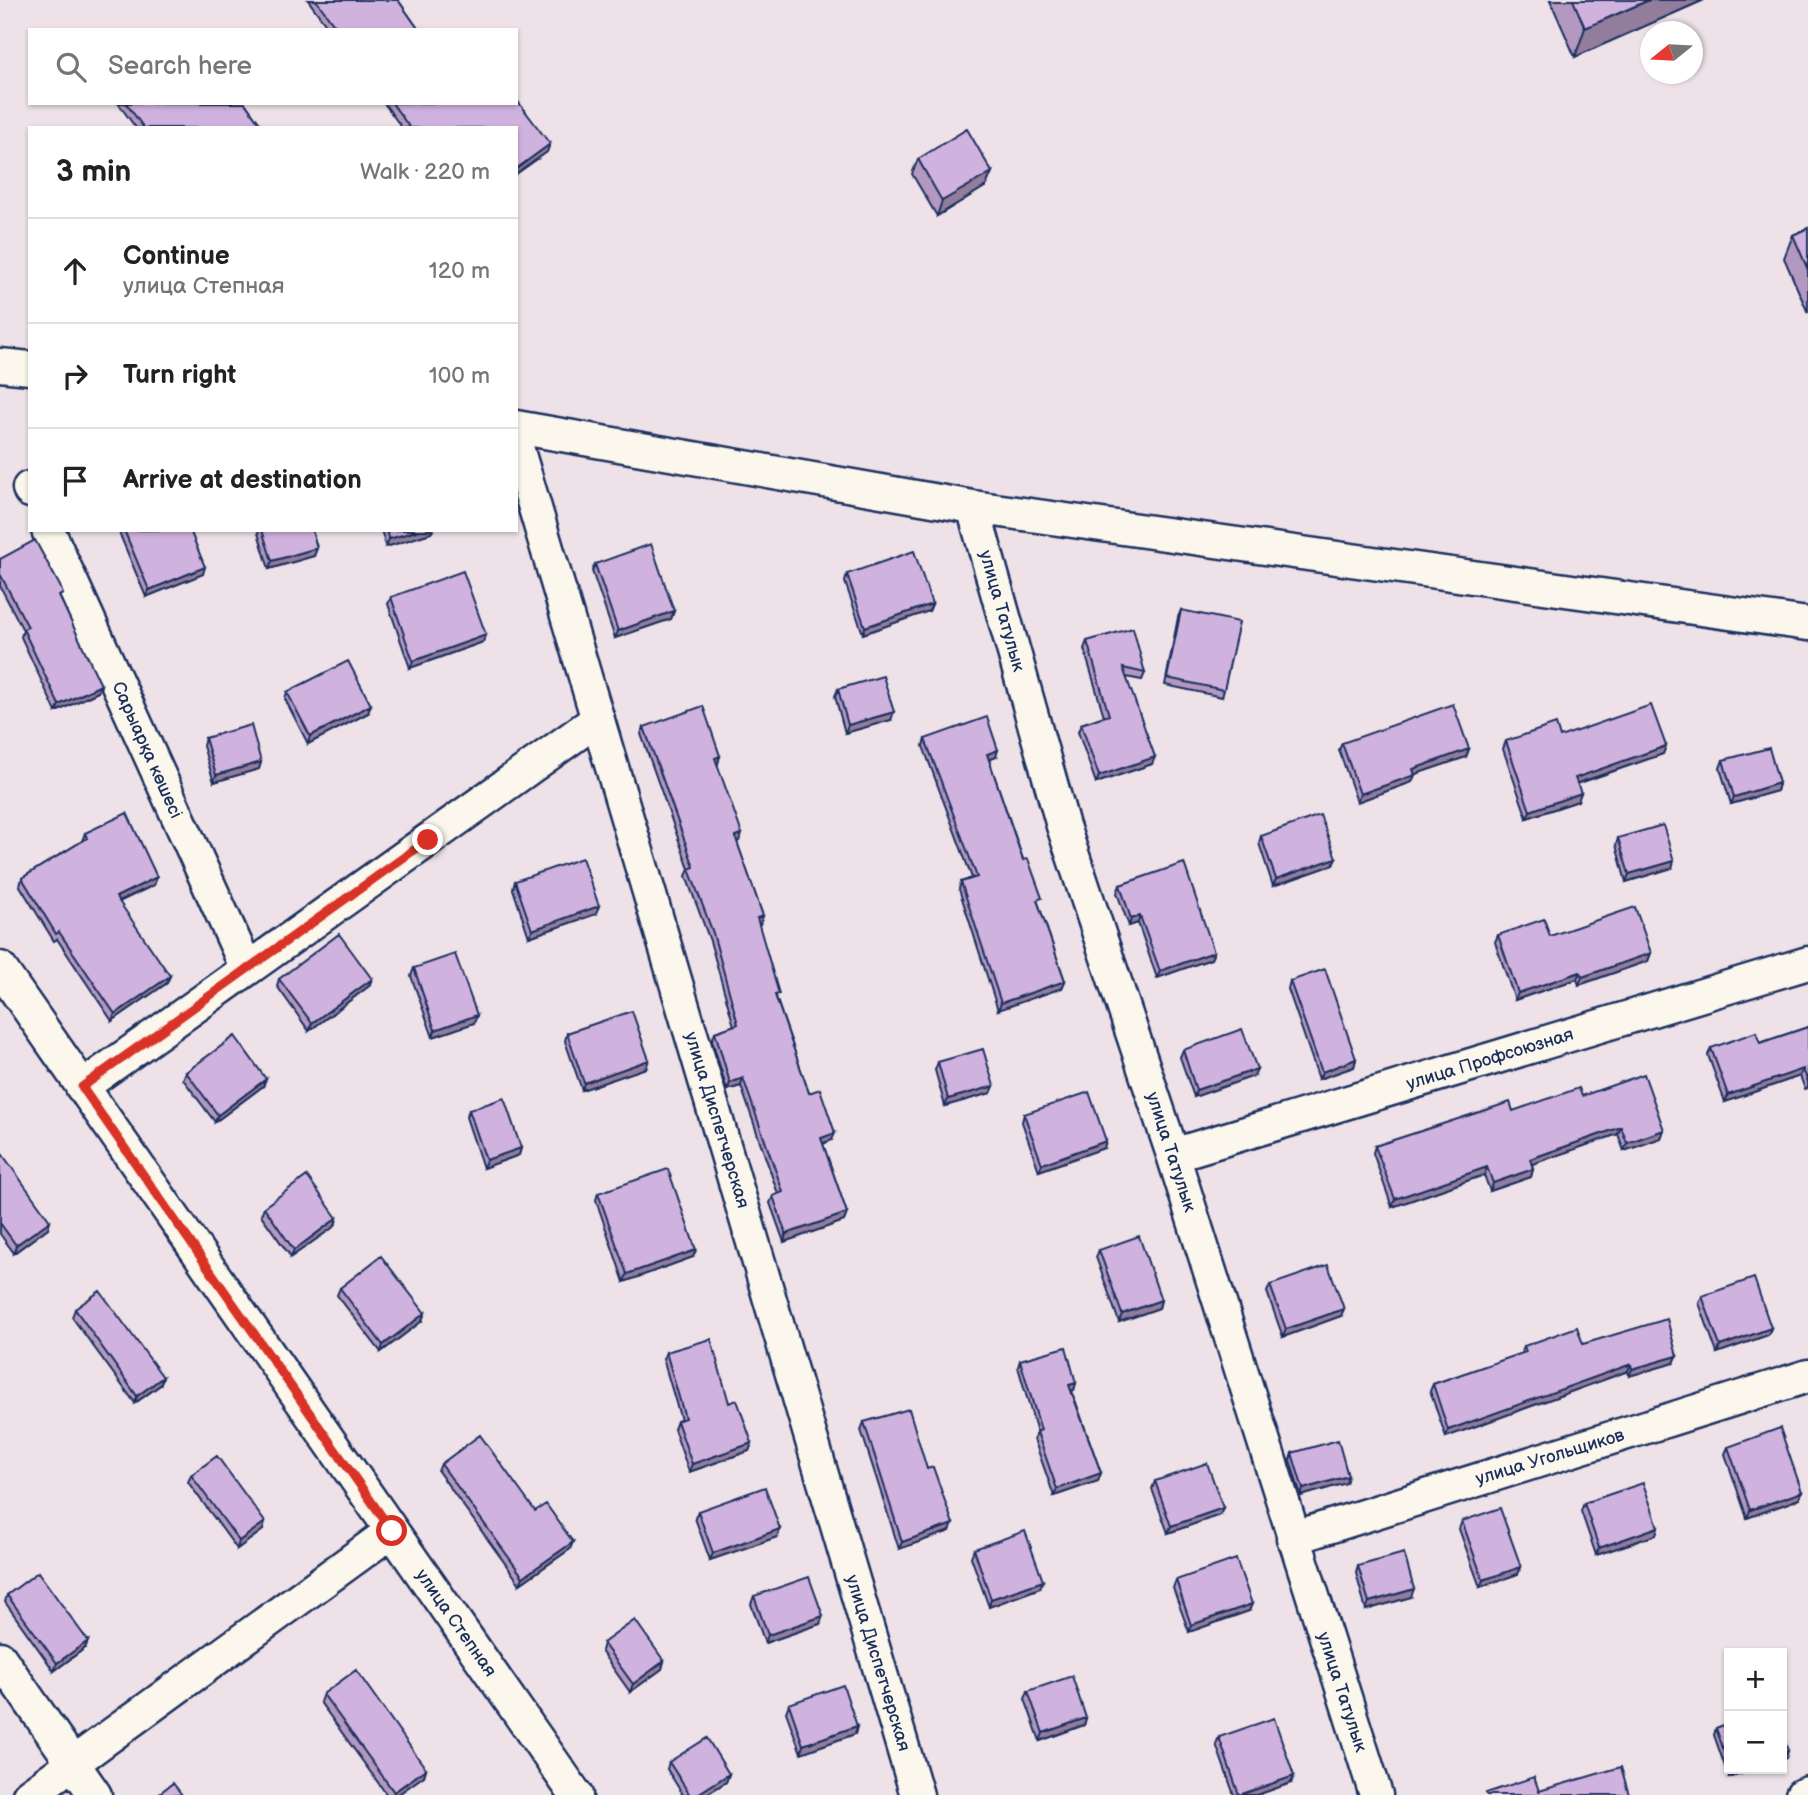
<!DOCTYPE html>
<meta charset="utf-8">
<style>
body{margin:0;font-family:"Balsamiq Sans",sans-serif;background:#f2f2f2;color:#222}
.controls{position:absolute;right:21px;bottom:21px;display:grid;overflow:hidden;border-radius:0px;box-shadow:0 2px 5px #0004}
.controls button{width:63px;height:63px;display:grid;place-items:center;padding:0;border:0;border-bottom:2px solid #e0e0e0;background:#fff;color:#222;font:35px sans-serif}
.compass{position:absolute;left:1640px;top:21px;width:63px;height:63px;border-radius:50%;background:#fff;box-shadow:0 2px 5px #0004;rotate:252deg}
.stop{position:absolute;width:21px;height:21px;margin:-16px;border:5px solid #d93025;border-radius:50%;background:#fff}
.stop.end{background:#d93025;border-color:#fff;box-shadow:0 2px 7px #0008}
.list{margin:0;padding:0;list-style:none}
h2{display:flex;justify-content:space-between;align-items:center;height:91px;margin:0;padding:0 28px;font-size:30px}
h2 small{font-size:23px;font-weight:400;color:#767676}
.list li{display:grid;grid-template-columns:46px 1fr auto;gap:21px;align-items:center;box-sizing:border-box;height:105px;padding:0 28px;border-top:2px solid #e0e0e0}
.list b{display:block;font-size:26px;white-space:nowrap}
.list p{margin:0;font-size:23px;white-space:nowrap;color:#767676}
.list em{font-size:23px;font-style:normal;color:#767676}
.icon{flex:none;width:38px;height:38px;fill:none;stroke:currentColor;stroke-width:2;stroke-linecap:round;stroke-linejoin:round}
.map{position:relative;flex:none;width:1808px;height:1795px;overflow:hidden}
.search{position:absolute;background:#fff;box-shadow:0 2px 5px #0004;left:28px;top:28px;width:490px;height:77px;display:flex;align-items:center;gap:18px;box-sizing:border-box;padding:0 24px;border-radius:0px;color:#767676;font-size:26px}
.panel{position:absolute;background:#fff;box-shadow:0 2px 5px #0004;left:28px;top:126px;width:490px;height:406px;border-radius:0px}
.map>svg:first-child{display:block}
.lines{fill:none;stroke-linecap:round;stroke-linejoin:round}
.minor-casing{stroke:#1b2f5e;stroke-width:37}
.minor{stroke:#fbf7ec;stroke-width:32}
.wall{fill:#b399c0;stroke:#1b2f5e;stroke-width:2}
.shaded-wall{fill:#927d9c;stroke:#1b2f5e;stroke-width:2}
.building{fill:#d0b2df;stroke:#1b2f5e;stroke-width:2}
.route{stroke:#d93025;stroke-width:9}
.labels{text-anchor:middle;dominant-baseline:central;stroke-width:5;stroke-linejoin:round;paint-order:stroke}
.street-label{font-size:18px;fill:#1b2f5e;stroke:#fbf7ec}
</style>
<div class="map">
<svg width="1808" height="1795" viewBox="0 0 1808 1795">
<rect width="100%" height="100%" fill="#eee2e8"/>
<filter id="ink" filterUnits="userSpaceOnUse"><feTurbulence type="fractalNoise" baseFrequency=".0143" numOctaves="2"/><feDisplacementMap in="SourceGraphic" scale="14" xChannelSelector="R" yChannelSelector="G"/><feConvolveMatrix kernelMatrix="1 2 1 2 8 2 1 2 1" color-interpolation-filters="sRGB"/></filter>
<g filter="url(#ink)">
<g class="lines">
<g class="minor-casing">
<path id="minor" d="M0 365 30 368
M516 427 973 507 1808 624
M516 444 917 1795
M29 488 30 491
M973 507 1063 826 1173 1155 1376 1795
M48 530 247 969
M0 968 576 1795
M82 1087 598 719
M1173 1155 1808 963
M1293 1538 1808 1376
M0 1658 95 1795
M29 1795 392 1531
M1802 1795 1808 1793"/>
</g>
<use href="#minor" class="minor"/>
</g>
<path class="wall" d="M308 0H398L419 30H330Z
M1550 0H1704L1575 57Z
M118 103H245L263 128H136Z
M384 103H516L547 152 516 128H402Z
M918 159 986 186 937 216 912 174Z
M1808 228V313L1784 258 1793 235Z
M118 530H190L203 574 146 597Z
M259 530H312L317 548 314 556 269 569 258 533Z
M381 530H433L431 533 386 547Z
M0 559 61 600 98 692 56 712 21 637 23 630 0 586Z
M595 564 674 611 671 619 615 638 592 571Z
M847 574 932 604 929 611 863 634 845 582Z
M391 597 483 642 410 668 388 604Z
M1181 610 1224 690 1222 697 1165 685 1178 617Z
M1087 641 1145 673 1142 680 1126 677 1152 764 1096 783 1078 732 1081 724 1104 716 1084 649Z
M838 689 891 720 845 733 835 696Z
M287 692 368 713 308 744 285 699Z
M644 727 720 756 717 764 739 841 737 842 763 916 760 924H758L777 1000 809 1093 832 1140 823 1144 847 1213 844 1221 784 1242 770 1203 773 1196 778 1194 741 1086 727 1090 712 1040 715 1032 734 1026 710 941 686 876 689 869 641 734Z
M1560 737 1666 746 1663 754 1577 784 1578 801 1527 818 1503 749 1506 741Z
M205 738 261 762 259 769 214 782 203 746Z
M925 739 996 757 989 760 1065 981 1062 988 998 1010 959 889 961 882 972 878 923 746Z
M1342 743 1469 749 1466 757 1415 774 1412 782 1357 802 1339 750Z
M1723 760 1779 783 1777 791 1731 804 1720 768Z
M85 833 157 877 154 885 119 902 167 983 112 1021 57 939 54 941 20 886 22 878 82 841Z
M1261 836 1336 858 1333 865 1273 886 1259 843Z
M1618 838 1672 868 1626 882 1616 845Z
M515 881 596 914 529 937 513 889Z
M1120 885 1214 952 1211 959 1157 978 1138 923 1129 926 1117 893Z
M1498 935 1550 936 1651 953 1648 961 1579 985 1577 979 1515 1000 1495 942Z
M414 968 477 1015 474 1023 433 1037 411 976Z
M279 979 369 986 309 1031 277 986Z
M1290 981 1356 1059 1354 1067 1319 1079 1288 989Z
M1808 1027V1088L1805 1089 1800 1076 1725 1102 1708 1055 1711 1048 1760 1043Z
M567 1033 646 1068 582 1090 565 1041Z
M1183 1050 1254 1076 1194 1097 1180 1057Z
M938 1062 994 1086 991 1093 945 1106 935 1070Z
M186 1072 263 1086 215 1122 183 1079Z
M1582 1096 1664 1130 1661 1138 1624 1151 1618 1134 1532 1164 1533 1169 1531 1177 1490 1191 1484 1175 1392 1207 1373 1153 1375 1146 1513 1111Z
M469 1110 521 1148 519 1155 483 1168 466 1117Z
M1024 1114 1104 1148 1039 1171 1022 1122Z
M0 1151 48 1228 14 1253 0 1234Z
M598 1193 693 1257 624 1282 596 1200Z
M264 1207 337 1218 335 1226 291 1257 261 1215Z
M1099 1250 1161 1300 1159 1308 1119 1322 1096 1257Z
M1270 1285 1341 1316 1283 1337 1267 1292Z
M340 1288 422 1321 381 1352 337 1295Z
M1702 1296 1771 1328 1768 1335 1717 1353 1699 1303Z
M75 1309 163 1377 160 1385 135 1403 72 1317Z
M1583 1344 1677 1356 1674 1363 1629 1376 1628 1371 1446 1437 1430 1391 1433 1384 1521 1354 1524 1346Z
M666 1352 729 1403 752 1443 749 1451 689 1472 674 1429 677 1421 681 1420 663 1359Z
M1020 1360 1076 1383 1074 1390 1072 1391 1101 1473 1098 1481 1054 1496 1034 1439 1037 1432 1018 1367Z
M864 1422 927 1469 950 1531 899 1549 861 1430Z
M1728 1447 1802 1492 1799 1499 1747 1518 1725 1454Z
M1292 1453 1348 1476 1346 1483 1301 1496 1290 1460Z
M441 1464 535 1511 570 1549 520 1584 438 1471Z
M191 1475 265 1522 263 1530 237 1549 188 1482Z
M1155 1481 1223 1508 1220 1515 1168 1533 1152 1489Z
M1584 1503 1658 1527 1656 1535 1596 1555 1581 1511Z
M698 1511 777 1537 710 1560 695 1518Z
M1462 1521 1521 1567 1518 1574 1480 1587 1459 1529Z
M974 1549 1040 1588 989 1607 971 1557Z
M1358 1566 1411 1597 1366 1610 1356 1573Z
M1176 1580 1249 1611 1189 1632 1173 1588Z
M7 1595 88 1641 85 1648 54 1671 5 1602Z
M754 1596 820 1624 765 1643 751 1604Z
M603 1643 664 1661 662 1669 630 1692 601 1651Z
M1028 1691 1086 1718 1084 1725 1040 1741 1025 1699Z
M323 1694 426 1769 424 1776 397 1795H387L320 1702Z
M789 1704 857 1726 855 1734 801 1753 786 1712Z
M1729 1723V1769H1756L1729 1778 1714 1735 1716 1728Z
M1219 1737 1291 1783 1257 1795H1234L1216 1744Z
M669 1762 729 1774 726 1782 705 1795H683L667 1769Z"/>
<path class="shaded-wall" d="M1649 0H1704L1575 57 1585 28Z
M550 144 547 152 516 174V169Z
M992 172 986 186 937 216 942 201Z
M419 530H433L431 533 386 547 389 539Z
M317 548 314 556 269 569 272 561Z
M205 567 203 574 146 597 149 590Z
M932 604 929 611 863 634 865 627Z
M674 611 671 619 615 638 618 631Z
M486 635 483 642 410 668 413 661Z
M101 685 98 692 56 712 59 705Z
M371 705 368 713 308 744 310 736Z
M894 712 891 720 845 733 848 725Z
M1666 746 1663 754 1572 785 1575 778Z
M1469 749 1466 757 1410 776 1413 769Z
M998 750 996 757 984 761 987 754Z
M720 756 718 764 712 766 715 758Z
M1155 757 1152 764 1096 783 1099 776Z
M261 762 259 769 214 782 216 775Z
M1415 775 1412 782 1357 802 1360 794Z
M1779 783 1777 791 1731 804 1734 797Z
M1581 793 1578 801 1527 818 1530 811Z
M742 834 739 841 732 843 735 836Z
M1336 858 1333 865 1273 886 1276 879Z
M1674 861 1672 868 1626 882 1629 874Z
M157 877 154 885 113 904 116 897Z
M599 906 596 914 529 937 532 930Z
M763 916 760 924 754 926 757 918Z
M1140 916 1138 923 1129 926 1131 919Z
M1214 952 1211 959 1157 978 1160 971Z
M1651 953 1648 961 1579 985 1582 977Z
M1580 972 1577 979 1515 1000 1518 993Z
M170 976 167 983 112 1021 115 1014Z
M372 979 369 986 309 1031 312 1023Z
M1065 981 1062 988 998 1010 1001 1003Z
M477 1015 474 1023 433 1037 435 1030Z
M1356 1059 1354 1067 1319 1079 1322 1072Z
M649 1060 646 1068 582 1090 584 1083Z
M1257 1069 1254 1076 1194 1097 1196 1090Z
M1803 1069 1800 1076 1725 1102 1728 1095Z
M743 1078 741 1086 727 1090 730 1083Z
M266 1079 263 1086 215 1122 218 1115Z
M994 1086 991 1093 945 1106 948 1099Z
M1621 1127 1618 1134 1527 1166 1530 1159Z
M1664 1130 1661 1138 1624 1151 1627 1143Z
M835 1133 832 1140 818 1145 821 1138Z
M1106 1141 1104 1148 1039 1171 1042 1164Z
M521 1148 519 1155 483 1168 486 1160Z
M1487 1167 1484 1175 1392 1207 1395 1199Z
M1533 1169 1531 1177 1490 1191 1493 1183Z
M847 1213 844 1221 784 1242 786 1234Z
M337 1218 335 1226 291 1257 294 1250Z
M50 1221 48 1228 14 1253 16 1245Z
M696 1250 693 1257 624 1282 627 1274Z
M1161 1300 1159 1308 1119 1322 1122 1314Z
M1344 1309 1341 1316 1283 1337 1286 1329Z
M425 1313 422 1321 381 1352 383 1345Z
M1771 1328 1768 1335 1717 1353 1720 1346Z
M1677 1356 1674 1363 1629 1376 1632 1369Z
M1631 1364 1628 1371 1446 1437 1448 1430Z
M163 1377 160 1385 135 1403 137 1396Z
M1076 1383 1074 1390 1067 1392 1069 1385Z
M752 1443 749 1451 689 1472 692 1464Z
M1101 1473 1098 1481 1054 1496 1057 1489Z
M1348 1476 1346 1483 1301 1496 1303 1489Z
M1802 1492 1799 1499 1747 1518 1750 1510Z
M1223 1508 1220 1515 1168 1533 1171 1526Z
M265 1522 263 1530 237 1549 239 1541Z
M953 1524 950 1531 899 1549 902 1542Z
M1658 1527 1656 1535 1596 1555 1599 1548Z
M780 1529 777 1537 710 1560 713 1553Z
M573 1542 570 1549 520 1584 523 1577Z
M1521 1567 1518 1574 1480 1587 1483 1580Z
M1043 1581 1040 1588 989 1607 991 1599Z
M1414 1589 1411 1597 1366 1610 1369 1602Z
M1252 1604 1249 1611 1189 1632 1191 1625Z
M823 1616 820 1624 765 1643 768 1635Z
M88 1641 85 1648 54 1671 57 1663Z
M664 1661 662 1669 630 1692 633 1684Z
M1086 1718 1084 1725 1040 1741 1043 1733Z
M857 1726 855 1734 801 1753 803 1745Z
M1788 1751 1786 1758 1782 1760V1753Z
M426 1769 424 1776 397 1795H393L394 1792Z
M1737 1769H1756L1729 1778 1731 1771Z
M729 1774 726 1782 705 1795H696Z
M1294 1776 1291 1783 1257 1795H1239Z"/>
<path class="building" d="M316 0H398L419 30H338Z
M1573 0H1649L1585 28Z
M516 99 550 144 516 169V128H410L392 103H516Z
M126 103H245L263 128H144Z
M967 129 992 172 942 201 918 159Z
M1808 228V270L1793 235Z
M124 530H190L205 567 149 590Z
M262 530H312L317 548 272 561Z
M386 530H419L389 539Z
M35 540 60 586 63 594 59 596 101 685 59 705 23 629 28 627 0 574V559Z
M651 544 674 611 618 631 595 564Z
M914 551 932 604 865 627 847 574Z
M463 571 486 635 413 661 391 597Z
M1181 610 1239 622 1224 690 1167 678Z
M1133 628 1145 673 1123 668 1155 757 1099 776 1081 724 1109 715 1087 641Z
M348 661 371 705 310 736 287 692Z
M883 676 894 712 848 725 838 689Z
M1453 704 1469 749 1413 769 1415 775 1360 794 1342 743Z
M1651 705 1666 746 1575 778 1581 793 1530 811 1506 741 1556 724 1560 737Z
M703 706 720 756 715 758 742 834 735 836 763 916 757 918 779 994 775 995 809 1093 820 1089 835 1133 821 1138 847 1213 786 1234 773 1196 783 1192 743 1078 730 1083 715 1032 738 1024 713 933 689 869 694 867 644 727Z
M987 717 998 750 987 754 1023 860 1028 859 1042 898 1037 900 1065 981 1001 1003 961 882 977 877 925 739Z
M251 725 261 762 216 775 205 738Z
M1769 748 1779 783 1734 797 1723 760Z
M127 813 157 877 116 897 170 976 115 1014 59 932 56 934 22 878 87 838 85 833Z
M1320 815 1336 858 1276 879 1261 836Z
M1663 825 1674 861 1629 874 1618 838Z
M582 858 599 906 532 930 515 881Z
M1184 863 1214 952 1160 971 1140 916 1131 919 1120 885Z
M1635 907 1651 953 1582 977 1580 972 1518 993 1498 935 1544 919 1550 936Z
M339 934 372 979 312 1023 279 979Z
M455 954 477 1015 435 1030 414 968Z
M1325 969 1356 1059 1322 1072 1290 981Z
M632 1011 649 1060 584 1083 567 1033Z
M1808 1027V1082L1803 1069 1728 1095 1711 1048 1756 1032 1760 1043Z
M1242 1029 1257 1069 1196 1090 1183 1050Z
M235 1036 266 1079 218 1115 186 1072Z
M983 1049 994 1086 948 1099 938 1062Z
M1644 1074 1664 1130 1627 1143 1621 1127 1530 1159 1533 1169 1493 1183 1487 1167 1395 1199 1375 1146 1510 1102 1513 1111 1579 1088 1582 1096Z
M1089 1092 1106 1141 1042 1164 1024 1114Z
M504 1098 521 1148 486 1160 469 1110Z
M0 1151 50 1221 16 1245 0 1223Z
M668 1169 696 1250 627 1274 598 1193Z
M307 1176 337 1218 294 1250 264 1207Z
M1139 1236 1161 1300 1122 1314 1099 1250Z
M381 1256 425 1313 383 1345 340 1288Z
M1328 1265 1344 1309 1286 1329 1270 1285Z
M1754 1278 1771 1328 1720 1346 1702 1296Z
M100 1291 163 1377 137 1396 75 1309Z
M1667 1319 1677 1356 1632 1369 1631 1364 1448 1430 1433 1384 1526 1352 1524 1346 1577 1327 1583 1344Z
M711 1339 729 1403 737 1400 752 1443 692 1464 677 1421 685 1418 666 1352Z
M1066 1347 1076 1383 1069 1385 1101 1473 1057 1489 1037 1432 1041 1430 1020 1360Z
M909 1409 927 1469 933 1467 953 1524 902 1542 864 1422Z
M1780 1428 1802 1492 1750 1510 1728 1447Z
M480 1435 535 1511 546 1504 573 1542 523 1577 441 1464Z
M1338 1440 1348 1476 1303 1489 1292 1453Z
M217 1456 265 1522 239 1541 191 1475Z
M1207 1463 1223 1508 1171 1526 1155 1481Z
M1643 1483 1658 1527 1599 1548 1584 1503Z
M765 1487 780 1529 713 1553 698 1511Z
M1500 1508 1521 1567 1483 1580 1462 1521Z
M1025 1531 1043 1581 991 1599 974 1549Z
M1404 1553 1414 1589 1369 1602 1358 1566Z
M1236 1559 1252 1604 1191 1625 1176 1580Z
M38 1572 88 1641 57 1663 7 1595Z
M809 1577 823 1616 768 1635 754 1596Z
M635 1620 664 1661 633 1684 603 1643Z
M356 1670 426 1769 394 1792 323 1694Z
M1072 1676 1086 1718 1043 1733 1028 1691Z
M843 1685 857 1726 803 1745 789 1704Z
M1274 1718 1294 1776 1239 1795 1219 1737Z
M1729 1723V1765L1716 1728Z
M1782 1732 1788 1751 1782 1753Z
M707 1738 729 1774 696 1795H690L669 1762Z
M1621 1767 1629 1795H1487L1486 1793 1534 1777 1539 1791Z
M173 1783 182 1795H157Z"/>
</g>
<g class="lines" filter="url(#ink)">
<path class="route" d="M392 1531 82 1087 428 840"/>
</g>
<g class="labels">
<g class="street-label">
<text transform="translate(1002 611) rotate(74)">улица Татулык</text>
<text transform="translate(147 750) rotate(66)">Сарыарқа көшесі</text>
<text transform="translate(1490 1059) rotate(-17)">улица Профсоюзная</text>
<text transform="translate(717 1120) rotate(73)">улица Диспетчерская</text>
<text transform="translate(1171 1152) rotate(72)">улица Татулык</text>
<text transform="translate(1550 1457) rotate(-17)">улица Угольщиков</text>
<text transform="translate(456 1623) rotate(55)">улица Степная</text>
<text transform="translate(878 1663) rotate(73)">улица Диспетчерская</text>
<text transform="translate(1342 1692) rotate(72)">улица Татулык</text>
</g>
</g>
</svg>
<div class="controls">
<button>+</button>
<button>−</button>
</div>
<svg class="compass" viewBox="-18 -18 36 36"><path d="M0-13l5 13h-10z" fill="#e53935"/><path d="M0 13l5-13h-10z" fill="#767676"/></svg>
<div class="stop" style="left:392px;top:1531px"></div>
<div class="stop end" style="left:428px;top:840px"></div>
<div class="search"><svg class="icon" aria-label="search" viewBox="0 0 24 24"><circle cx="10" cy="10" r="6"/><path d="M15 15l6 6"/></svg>Search here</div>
<section class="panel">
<h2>3 min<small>Walk · 220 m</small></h2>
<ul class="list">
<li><svg class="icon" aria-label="ahead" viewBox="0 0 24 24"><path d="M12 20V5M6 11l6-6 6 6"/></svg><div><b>Continue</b><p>улица Степная</p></div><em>120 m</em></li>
<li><svg class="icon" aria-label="right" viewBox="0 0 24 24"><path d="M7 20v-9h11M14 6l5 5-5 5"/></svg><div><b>Turn right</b></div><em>100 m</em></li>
<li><svg class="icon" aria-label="arrive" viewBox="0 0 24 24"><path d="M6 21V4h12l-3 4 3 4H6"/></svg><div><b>Arrive at destination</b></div></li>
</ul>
</section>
</div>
